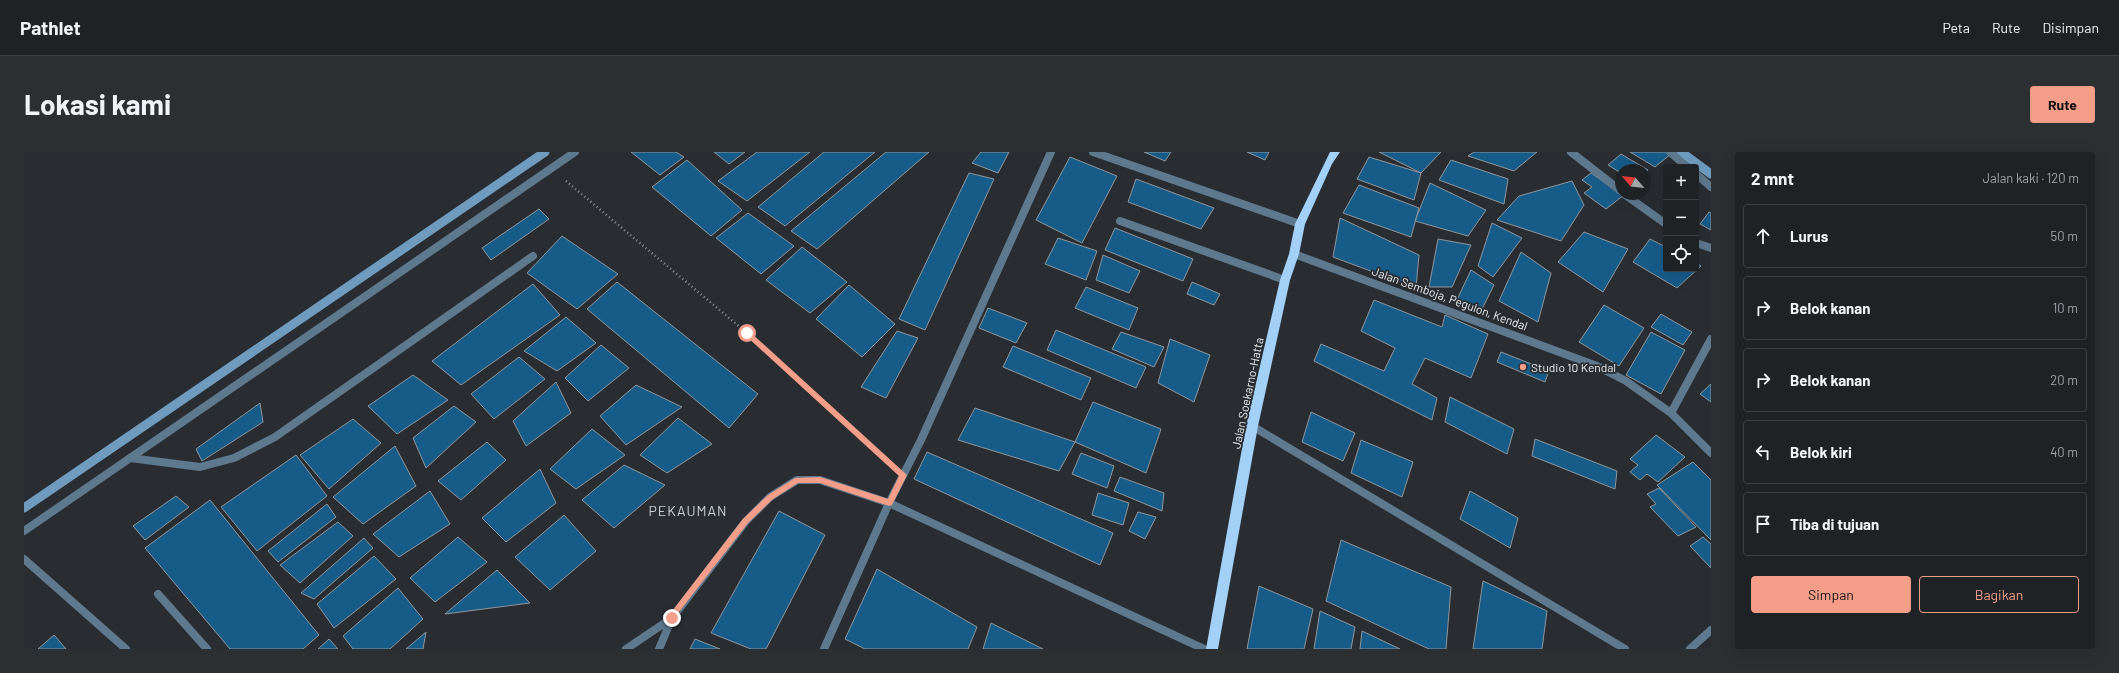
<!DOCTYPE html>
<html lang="id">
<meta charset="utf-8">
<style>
body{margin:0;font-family:Barlow,sans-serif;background:#2c2f32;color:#f1f3f6}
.controls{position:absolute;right:12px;top:12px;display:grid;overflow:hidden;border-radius:4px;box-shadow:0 4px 16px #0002}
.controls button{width:36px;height:36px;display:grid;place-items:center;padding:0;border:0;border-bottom:1px solid #3c3f42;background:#1f2225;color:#f1f3f6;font:20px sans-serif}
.compass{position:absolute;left:1591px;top:12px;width:36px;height:36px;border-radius:50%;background:#1f2225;box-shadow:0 4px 16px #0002;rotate:298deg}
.stop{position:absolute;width:12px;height:12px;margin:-9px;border:3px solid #f49e89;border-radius:50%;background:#fff}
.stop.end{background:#f49e89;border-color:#fff;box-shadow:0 1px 4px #0008}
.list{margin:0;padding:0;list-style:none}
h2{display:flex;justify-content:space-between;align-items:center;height:52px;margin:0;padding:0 16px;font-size:17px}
h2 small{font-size:13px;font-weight:400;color:#a1a4a7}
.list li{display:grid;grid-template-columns:26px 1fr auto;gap:12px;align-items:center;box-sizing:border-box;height:64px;margin:0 8px 8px;padding:0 8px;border:1px solid #3c3f42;border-radius:4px}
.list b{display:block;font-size:15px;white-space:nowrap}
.list em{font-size:13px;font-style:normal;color:#a1a4a7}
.actions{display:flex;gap:8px;padding:12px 16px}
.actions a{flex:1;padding:9px 0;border:1px solid #f49e89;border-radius:4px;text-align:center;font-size:14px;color:#f49e89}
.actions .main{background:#f49e89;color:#111}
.icon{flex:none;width:22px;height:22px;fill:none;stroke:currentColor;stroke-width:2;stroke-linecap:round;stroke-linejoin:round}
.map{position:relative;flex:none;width:1687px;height:497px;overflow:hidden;border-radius:4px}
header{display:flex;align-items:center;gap:24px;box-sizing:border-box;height:56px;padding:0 20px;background:#1f2225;border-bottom:1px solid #3c3f42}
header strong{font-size:19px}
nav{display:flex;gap:22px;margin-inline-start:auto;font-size:14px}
.intro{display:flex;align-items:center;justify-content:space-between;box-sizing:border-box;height:96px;padding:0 24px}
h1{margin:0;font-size:28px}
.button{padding:10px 18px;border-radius:4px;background:#f49e89;color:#111;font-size:14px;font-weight:700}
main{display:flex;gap:24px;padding:0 24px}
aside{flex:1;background:#1f2225;border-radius:4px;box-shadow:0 4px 16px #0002}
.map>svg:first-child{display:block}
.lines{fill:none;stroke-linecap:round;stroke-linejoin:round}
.stream{stroke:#6e9bbe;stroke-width:9}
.building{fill:#175b89;stroke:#90969a}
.path{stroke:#8f9396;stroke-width:2.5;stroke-dasharray:1 3;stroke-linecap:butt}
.service{stroke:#5e788d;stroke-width:8}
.minor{stroke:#5e788d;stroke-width:8}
.trunk{fill:#a2d0f6;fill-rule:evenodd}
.route{fill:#f49e89}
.poi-dot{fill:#f49e89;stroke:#292d31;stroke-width:1.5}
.labels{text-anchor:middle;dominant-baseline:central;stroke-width:3.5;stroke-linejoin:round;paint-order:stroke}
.street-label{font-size:12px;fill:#eaedef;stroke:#292d31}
.poi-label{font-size:12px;fill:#eaedef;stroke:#292d31;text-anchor:start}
.quarter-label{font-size:14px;letter-spacing:1px;fill:#cbd1d6;stroke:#292d31}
</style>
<header>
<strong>Pathlet</strong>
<nav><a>Peta</a><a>Rute</a><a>Disimpan</a></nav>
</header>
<div class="intro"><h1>Lokasi kami</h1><a class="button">Rute</a></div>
<main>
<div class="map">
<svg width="1687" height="497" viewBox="0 0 1687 497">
<rect width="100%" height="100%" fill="#292d31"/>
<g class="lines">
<path class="stream" d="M1657 0 1687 22
M0 356 521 0"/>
</g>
<path class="building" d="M607 0H652L660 5 636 23Z
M690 0H721L705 12Z
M733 0H786L723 49 694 29Z
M800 0H851L761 74 734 55Z
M862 0H905L793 97 767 79Z
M957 0H985L974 21 948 11Z
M1120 0H1147L1141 9Z
M1223 0H1245L1241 8Z
M1355 0H1417L1397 21Z
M1450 0H1513L1490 19 1444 4Z
M1606 0H1644L1647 2 1631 15Z
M1597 2 1624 18 1621 21V18H1597V21L1584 13Z
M1046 5 1093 24 1058 91 1012 68Z
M1345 5 1397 21 1390 48 1333 27Z
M663 8 718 58 687 84 628 35Z
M1427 8 1484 27 1480 52 1415 28Z
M945 21 970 27 901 178 875 167Z
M1567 21 1597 42 1600 43 1582 57 1560 41 1568 35 1558 28Z
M1112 27 1190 56 1177 77 1104 50Z
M1548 29 1560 53 1537 89 1473 68 1495 44Z
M1406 31 1462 58 1444 84 1391 69Z
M1335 33 1395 56 1387 85 1319 61Z
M515 57 525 67 467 108 458 96Z
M1685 60 1687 61V78L1676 72Z
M724 61 770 94 737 122 692 86Z
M1316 66 1395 103 1392 136 1309 105Z
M1468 71 1498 86 1469 125 1454 114Z
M1091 76 1169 107 1159 129 1081 98Z
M1560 80 1604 97 1579 140 1534 110Z
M538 84 594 122 553 157 503 121Z
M1034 86 1073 99 1062 128 1021 112Z
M1414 87 1447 93 1428 135H1405Z
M1626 87 1642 95V117H1672V111L1677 114 1653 136 1609 110Z
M778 95 823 130 786 161 742 128Z
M1497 100 1527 121 1514 170 1475 149Z
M1079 103 1116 119 1105 141 1072 128Z
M1447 118 1470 133 1458 157 1431 152Z
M593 130 734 242 705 276 563 157Z
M1168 130 1196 142 1190 153 1163 142Z
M509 132 536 163 437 233 408 209Z
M825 133 871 172 838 205 792 167Z
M1062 135 1114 156 1105 178 1051 156Z
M1350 148 1418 175 1421 163 1464 182 1447 226 1401 206 1388 232 1413 246 1408 268 1290 209 1297 192 1360 219 1371 196 1337 179Z
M1580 153 1620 176 1595 214 1555 190Z
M964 156 1003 171 992 191 955 176Z
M1637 162 1668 180 1659 193 1627 175Z
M542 165 572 191 533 219 500 199Z
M1032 178 1122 215 1112 236 1023 198Z
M873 179 894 186 862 246 837 235Z
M1097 180 1140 195 1130 215 1088 197Z
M1627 180 1661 198 1637 242 1602 223Z
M1146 187 1186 203 1170 250 1134 231Z
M577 193 605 216 564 249 541 226Z
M989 194 1067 226 1057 248 979 215Z
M1477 200 1525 219 1521 230 1473 210Z
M495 205 521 227 470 267 447 242Z
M389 223 424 248 373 282 344 254Z
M532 230 547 261 502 294 489 269Z
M1687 232V250L1676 242Z
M612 233 658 255 602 293 576 264Z
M1426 245 1490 277 1483 302 1421 270Z
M1069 250 1137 277 1122 321 1051 290Z
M236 251 239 270 178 309 172 297Z
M430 254 452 270 402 316 389 286Z
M951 256 1051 290 1035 319 934 288Z
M1287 260 1331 281 1319 309 1278 290Z
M654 266 688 292 643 321 616 303Z
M329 267 357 291 305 337 276 303Z
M568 277 601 303 552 337 526 317Z
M1632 283 1661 305 1634 330 1623 322 1616 328 1606 320 1614 313 1606 307Z
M1511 287 1593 319 1591 337 1508 304Z
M1337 288 1389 310 1378 345 1327 321Z
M463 290 482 308 437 348 414 329Z
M371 294 392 334 339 372 309 345Z
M903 300 1089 381 1076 413 890 327Z
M1057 301 1090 314 1083 336 1048 322Z
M272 303 303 344 233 399 197 355Z
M1669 310 1687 328V388L1633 333Z
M600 313 641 333 590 376 558 348Z
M516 317 532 351 482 390 458 366Z
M1096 325 1140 341 1138 359 1090 339Z
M1635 336 1672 375 1654 384 1626 355 1632 352 1623 342Z
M406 339 426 372 375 405 349 382Z
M1446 339 1494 366 1486 396 1436 367Z
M1074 341 1105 351 1099 373 1068 363Z
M152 344 165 355 121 388 109 374Z
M186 348 295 483 279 497H206L121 396Z
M303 352 312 365 254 410 244 399Z
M755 359 801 383 742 497H727L687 481Z
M1114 360 1132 365 1121 387 1105 379Z
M540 363 572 399 526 438 491 405Z
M314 370 329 384 276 431 256 413Z
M434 385 463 410 411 450 386 426Z
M1679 385 1687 392V416L1666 394Z
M340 386 349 396 290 447 277 441Z
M1317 388 1427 435 1422 497H1405L1302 449Z
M350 404 372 427 310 476 293 452Z
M853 417 953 475 944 497H841L821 487Z
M473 418 506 451 421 462Z
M1459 429 1523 459 1518 497H1449Z
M1235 434 1289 457 1280 497H1223Z
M374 436 399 467 366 497H329L319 484Z
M1296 459 1331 475 1327 497H1290Z
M967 471 1019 497H959Z
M1338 479 1376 497H1336Z
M402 480 399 497H382Z
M30 483 42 497H14Z
M305 487 314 497H294Z
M671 487 696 497H666Z"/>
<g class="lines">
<path class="path" d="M542 29 723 181 866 311"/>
<path class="service" d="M1096 69 1261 128
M106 306 176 315 210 306 251 285 509 104
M134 442 183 497"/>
<path class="minor" d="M1069 0 1276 72
M1547 0 1597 39
M1646 0 1663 15
M1672 22 1687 35
M1600 42 1642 72
M1672 91 1687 96
M1270 102 1573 214 1602 229 1647 261 1687 301
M1647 261 1687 187
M1228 274 1601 497
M0 379 551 0
M0 407 102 497
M602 497 648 466 722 369 746 345 773 328H796L865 351 1180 497
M635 497 648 466
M800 497 865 351 897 288 1027 0
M1666 497 1687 478"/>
<path class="trunk" d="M1306 0H1316L1308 12 1281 72 1275 102 1266 128 1234 274 1194 497H1182L1222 274 1256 128 1265 102 1271 72Z"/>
</g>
<path class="route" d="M721 179H725L883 323 868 353 865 354 796 331H774L749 347 724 371 648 469 645 468V463L719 367 744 343 771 326 796 325 864 347 875 324 721 183Z"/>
<circle class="poi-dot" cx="1499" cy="215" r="4"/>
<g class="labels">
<g class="street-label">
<text transform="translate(1426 146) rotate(20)">Jalan Semboja, Pegulon, Kendal</text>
<text transform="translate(1223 241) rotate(-78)">Jalan Soekarno-Hatta</text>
</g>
<g class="poi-label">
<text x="1507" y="215">Studio 10 Kendal</text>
</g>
<g class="quarter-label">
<text x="664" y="358">PEKAUMAN</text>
</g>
</g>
</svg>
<div class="controls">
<button>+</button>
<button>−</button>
<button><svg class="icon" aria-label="locate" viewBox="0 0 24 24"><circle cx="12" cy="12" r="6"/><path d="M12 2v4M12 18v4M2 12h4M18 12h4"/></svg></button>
</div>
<svg class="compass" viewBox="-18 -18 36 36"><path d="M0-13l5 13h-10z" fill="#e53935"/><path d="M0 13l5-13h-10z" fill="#a1a4a7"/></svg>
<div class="stop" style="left:723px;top:181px"></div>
<div class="stop end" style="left:648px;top:466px"></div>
</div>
<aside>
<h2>2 mnt<small>Jalan kaki · 120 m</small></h2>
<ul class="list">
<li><svg class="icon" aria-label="ahead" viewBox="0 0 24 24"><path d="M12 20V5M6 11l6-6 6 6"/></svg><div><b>Lurus</b></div><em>50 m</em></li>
<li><svg class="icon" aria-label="right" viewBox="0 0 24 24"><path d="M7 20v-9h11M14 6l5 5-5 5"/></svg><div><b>Belok kanan</b></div><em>10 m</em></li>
<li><svg class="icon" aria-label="right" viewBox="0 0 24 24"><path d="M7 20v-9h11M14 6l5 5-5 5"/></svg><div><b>Belok kanan</b></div><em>20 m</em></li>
<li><svg class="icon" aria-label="left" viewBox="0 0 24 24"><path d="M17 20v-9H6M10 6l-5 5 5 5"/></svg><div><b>Belok kiri</b></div><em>40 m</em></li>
<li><svg class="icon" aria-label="arrive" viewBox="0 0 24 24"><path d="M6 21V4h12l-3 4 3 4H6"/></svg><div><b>Tiba di tujuan</b></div></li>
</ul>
<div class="actions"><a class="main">Simpan</a><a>Bagikan</a></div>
</aside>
</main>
